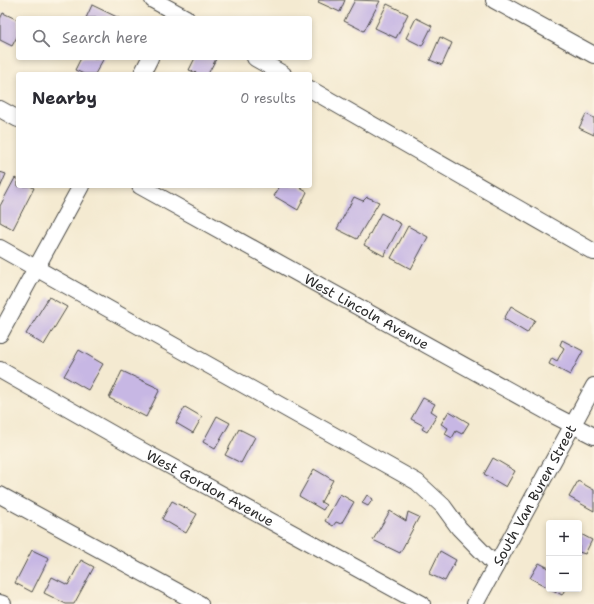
<!DOCTYPE html>
<meta charset="utf-8">
<style>
body{margin:0;font-family:"Shantell Sans",sans-serif;background:#f7f7f7;color:#2b2b33}
.controls{position:absolute;right:12px;bottom:12px;display:grid;overflow:hidden;border-radius:4px;box-shadow:0 2px 6px #0003}
.controls button{width:36px;height:36px;display:grid;place-items:center;padding:0;border:0;border-bottom:1px solid #e1e1e2;background:#fff;color:#2b2b33;font:20px sans-serif}
.list{margin:0;padding:0;list-style:none}
h2{display:flex;justify-content:space-between;align-items:center;height:52px;margin:0;padding:0 16px;font-size:17px}
h2 small{font-size:13px;font-weight:400;color:#7c7c81}
.icon{flex:none;width:22px;height:22px;fill:none;stroke:currentColor;stroke-width:2;stroke-linecap:round;stroke-linejoin:round}
.map{position:relative;flex:none;width:594px;height:604px;overflow:hidden}
.search{position:absolute;background:#fff;box-shadow:0 2px 6px #0003;left:16px;top:16px;width:296px;height:44px;display:flex;align-items:center;gap:10px;box-sizing:border-box;padding:0 14px;border-radius:4px;color:#7c7c81;font-size:15px}
.panel{position:absolute;background:#fff;box-shadow:0 2px 6px #0003;left:16px;top:72px;width:296px;height:116px;border-radius:4px}
.map>svg:first-child{display:block}
.building{fill:#c7b7e4}
.lines{fill:none;stroke-linecap:round;stroke-linejoin:round}
.minor-casing{stroke:#494844;stroke-width:18}
.minor{stroke:#fff;stroke-width:16}
.labels{text-anchor:middle;dominant-baseline:central;stroke-width:3;stroke-linejoin:round;paint-order:stroke}
.street-label{font-size:14px;fill:#2b2b2b;stroke:#fcf5e5}
</style>
<div class="map">
<svg width="594" height="604" viewBox="0 0 594 604">
<rect width="100%" height="100%" fill="#fcf5e5"/>
<filter id="ink" filterUnits="userSpaceOnUse"><feTurbulence type="fractalNoise" baseFrequency=".025" numOctaves="2"/><feDisplacementMap in="SourceGraphic" scale="8" xChannelSelector="R" yChannelSelector="G"/><feConvolveMatrix kernelMatrix="1 2 1 2 8 2 1 2 1" color-interpolation-filters="sRGB"/></filter>
<filter id="wash" filterUnits="userSpaceOnUse"><feTurbulence type="fractalNoise" baseFrequency=".012" numOctaves="4" result="noise"/><feDisplacementMap in="SourceGraphic" scale="16" xChannelSelector="R" yChannelSelector="G"/><feGaussianBlur stdDeviation="0.9" result="paint"/><feColorMatrix in="noise" values="0 0 0 0 0 0 0 0 0 0 0 0 0 0 0 0 0 1.4 0 .05"/><feComposite in="paint" operator="in"/></filter>
<g filter="url(#wash)">
<rect width="100%" height="100%" fill="#f4ead1"/>
<g id="blocks">
<path class="building" d="M319 0H345L340 12 318 2Z
M355 0 380 1 364 31 344 21Z
M387 4 408 14 396 38 375 28Z
M92 5 119 18H86Z
M3 13 18 20V35L12 46 0 40V19Z
M416 18 432 26 422 46 406 38Z
M440 37 452 43 442 65 430 60Z
M81 58H104L95 74H84L75 70Z
M195 58H213L216 59 208 74H199L189 70Z
M586 114 594 118V135L579 128Z
M0 172 6 174 0 188Z
M15 178 18 180V186H30L34 188 13 229 0 222V206Z
M280 186H301L300 188 307 192 298 210 274 196Z
M354 197 363 201 367 197 379 202 357 239 337 229Z
M381 213 401 224 384 256 364 245Z
M408 226 428 237 411 269 391 258Z
M49 297 67 307 44 345 26 334Z
M511 306 535 320 527 333 504 319Z
M562 340 583 351 570 375 549 364 552 358 557 361 564 348 560 345Z
M79 350 103 364 88 390 64 376Z
M122 371 160 389 146 417 109 398Z
M423 398 435 404 431 411 437 415 427 432 422 429 424 426 411 419Z
M185 407 202 417 193 433 176 423Z
M449 411 469 423 462 434 456 431 452 438 445 434 448 428 441 424Z
M217 416 230 423 215 449 203 442Z
M239 429 255 437 241 463 225 455Z
M493 458 515 471 506 487 484 474Z
M314 469 333 480 321 502 326 505 323 510 299 496Z
M578 481 594 490V511L569 497Z
M340 494 354 502 341 524 336 522 333 526 325 521Z
M367 495 373 499 368 506 362 503Z
M172 501 197 514 186 533 162 519Z
M390 511 406 521 408 512 419 517 400 553 373 540Z
M579 533 592 540 585 554 579 552Z
M32 550 49 558 32 592 15 583Z
M440 551 456 560 445 581 429 574Z
M81 560 94 567 74 604H66L44 593 52 577 68 585Z
M539 563 549 568V588L530 578Z
M551 589H565L562 595Z"/>
</g>
</g>
<g filter="url(#ink)">
<use href="#blocks" fill-opacity="0" stroke="#494844" stroke-width="1"/>
<g class="lines">
<g class="minor-casing">
<g id="minor">
<path d="M153 0 186 18"/>
<path d="M494 0 594 55"/>
<path d="M255 58 283 74"/>
<path d="M142 74 150 58"/>
<path d="M310 89 594 252"/>
<path d="M0 109 18 119"/>
<path id="s1" d="M140 186 555 416 594 436"/>
<path d="M0 248 417 482 443 506 459 528 496 566"/>
<path d="M0 334 81 186"/>
<path id="s2" d="M0 370 130 444 422 604"/>
<path d="M0 495 200 604"/>
<path d="M0 603 3 604"/>
<path id="s3" d="M475 604 594 386"/>
</g>
</g>
<use href="#minor" class="minor"/>
</g>
</g>
<g class="labels">
<g class="street-label">
<text stroke="none"><textPath href="#s1" startOffset="259">West Lincoln Avenue</textPath></text>
<text stroke="none"><textPath href="#s2" startOffset="241">West Gordon Avenue</textPath></text>
<text stroke="none"><textPath href="#s3" startOffset="124">South Van Buren Street</textPath></text>
</g>
</g>
</svg>
<div class="controls">
<button>+</button>
<button>−</button>
</div>
<div class="search"><svg class="icon" aria-label="search" viewBox="0 0 24 24"><circle cx="10" cy="10" r="6"/><path d="M15 15l6 6"/></svg>Search here</div>
<section class="panel">
<h2>Nearby<small>0 results</small></h2>
<ul class="list">
</ul>
</section>
</div>
